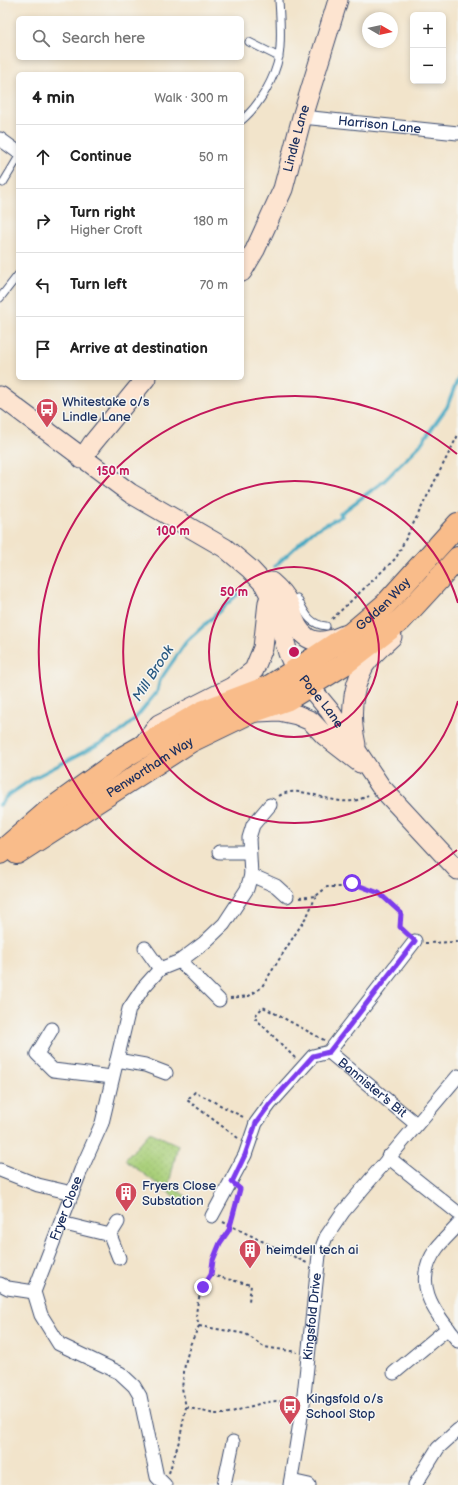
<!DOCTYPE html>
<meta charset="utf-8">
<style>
body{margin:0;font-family:"Balsamiq Sans",sans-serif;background:#f2f2f2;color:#222}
.controls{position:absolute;right:12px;top:12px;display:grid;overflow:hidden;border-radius:6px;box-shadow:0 2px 6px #0003}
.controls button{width:36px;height:36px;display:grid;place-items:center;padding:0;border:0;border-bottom:1px solid #e0e0e0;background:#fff;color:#222;font:20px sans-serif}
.compass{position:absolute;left:362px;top:12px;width:36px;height:36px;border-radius:50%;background:#fff;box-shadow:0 2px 6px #0003;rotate:99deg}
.stop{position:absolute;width:12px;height:12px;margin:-9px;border:3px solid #7c3aed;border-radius:50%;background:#fff}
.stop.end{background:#7c3aed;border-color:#fff;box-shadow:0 1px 4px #0008}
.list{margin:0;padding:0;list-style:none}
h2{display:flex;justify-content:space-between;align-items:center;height:52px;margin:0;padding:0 16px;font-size:17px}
h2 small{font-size:13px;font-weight:400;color:#767676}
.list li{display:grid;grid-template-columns:26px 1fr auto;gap:12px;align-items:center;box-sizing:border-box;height:64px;padding:0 16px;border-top:1px solid #e0e0e0}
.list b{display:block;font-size:15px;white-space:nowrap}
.list p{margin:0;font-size:13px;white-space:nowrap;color:#767676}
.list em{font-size:13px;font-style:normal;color:#767676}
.icon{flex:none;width:22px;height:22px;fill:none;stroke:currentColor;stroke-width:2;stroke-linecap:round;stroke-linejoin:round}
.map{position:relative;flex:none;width:458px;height:1485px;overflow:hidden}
.search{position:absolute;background:#fff;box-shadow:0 2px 6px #0003;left:16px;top:16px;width:228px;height:44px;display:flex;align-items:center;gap:10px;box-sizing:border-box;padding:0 14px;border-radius:6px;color:#767676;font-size:15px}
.panel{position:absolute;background:#fff;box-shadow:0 2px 6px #0003;left:16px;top:72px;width:228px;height:308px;border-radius:6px}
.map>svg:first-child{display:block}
.park{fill:url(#park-dots);stroke:#627f6c}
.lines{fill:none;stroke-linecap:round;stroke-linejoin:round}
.stream{stroke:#42a8c2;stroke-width:3.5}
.lane-casing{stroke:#3b4a6e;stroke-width:9}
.street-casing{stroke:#3b4a6e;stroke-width:15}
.secondary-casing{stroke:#3b4a6e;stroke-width:21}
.highway-casing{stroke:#3b4a6e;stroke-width:24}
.path{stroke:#3b4a6e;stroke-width:2;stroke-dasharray:3 3;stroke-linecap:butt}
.lane{stroke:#fff;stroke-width:7}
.street{stroke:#fff;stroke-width:13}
.secondary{stroke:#fde4d0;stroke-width:19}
.highway{stroke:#f9bc8a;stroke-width:22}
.route{stroke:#7c3aed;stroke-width:5}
.ring{fill:none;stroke:#c2185b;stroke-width:2}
.labels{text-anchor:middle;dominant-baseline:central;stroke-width:3;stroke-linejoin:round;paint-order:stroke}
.street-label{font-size:13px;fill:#1b2f5e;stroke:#f6f6f2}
.poi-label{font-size:13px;fill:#1b2f5e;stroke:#f6f6f2;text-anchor:start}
.water-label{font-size:14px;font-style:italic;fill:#295981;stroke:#f6f6f2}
.centre{fill:#c2185b;stroke:#f6f6f2;stroke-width:2}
.ring-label{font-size:12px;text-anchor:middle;font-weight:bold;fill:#c2185b;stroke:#f6f6f2;stroke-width:3;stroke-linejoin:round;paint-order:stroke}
</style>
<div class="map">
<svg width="458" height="1485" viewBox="0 0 458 1485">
<defs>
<pattern id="park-dots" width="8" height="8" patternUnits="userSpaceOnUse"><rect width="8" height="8" fill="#a9cf79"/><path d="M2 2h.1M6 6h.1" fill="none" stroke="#91b26b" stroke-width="1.8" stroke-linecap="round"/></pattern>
</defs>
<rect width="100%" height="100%" fill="#f6f6f2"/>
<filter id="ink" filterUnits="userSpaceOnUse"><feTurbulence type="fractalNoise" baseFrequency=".025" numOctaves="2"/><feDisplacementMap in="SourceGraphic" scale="8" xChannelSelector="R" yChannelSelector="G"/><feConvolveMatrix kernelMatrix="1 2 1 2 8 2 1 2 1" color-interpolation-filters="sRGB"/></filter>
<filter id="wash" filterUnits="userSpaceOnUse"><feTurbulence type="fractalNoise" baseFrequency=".012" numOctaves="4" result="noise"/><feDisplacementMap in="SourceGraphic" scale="16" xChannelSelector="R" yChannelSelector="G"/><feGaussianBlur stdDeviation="0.9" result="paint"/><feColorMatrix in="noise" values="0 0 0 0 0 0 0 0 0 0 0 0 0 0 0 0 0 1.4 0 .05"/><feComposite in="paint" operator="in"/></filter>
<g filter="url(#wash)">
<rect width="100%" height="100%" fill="#f2e4cb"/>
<path class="park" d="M150 1132 178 1145 169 1184 187 1197 183 1203 125 1160Z"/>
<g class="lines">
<path class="stream" d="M275 566 313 531 342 516 340 514 384 481 420 445 447 407 458 378
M0 805 6 797 32 779 118 734 134 720 157 692 160 680 186 642 238 594"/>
</g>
</g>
<g filter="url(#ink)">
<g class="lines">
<g class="lane-casing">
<path id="lane" d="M249 42 279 57
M242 120C259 106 275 78 279 56 282 38 280 18 279 0
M3 183 18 158
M0 298 18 275
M289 603 297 598C305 612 308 624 326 626"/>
</g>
<g class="street-casing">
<g id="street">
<path id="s1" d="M302 117 458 133"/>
<path d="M0 139 18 152"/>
<path d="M219 852H248"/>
<path d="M251 875 249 838 253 825 270 805"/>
<path d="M145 948 160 969"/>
<path d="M180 961 219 1000"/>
<path d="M52 1029 37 1054 53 1070 112 1077"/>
<path id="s2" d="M329 1052 416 1124"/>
<path d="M117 1060 145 1065 166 1073"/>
<path d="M388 1157 458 1213"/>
<path d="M0 1170 38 1185 72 1193"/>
<path d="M212 1216 245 1155 256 1123 270 1104 313 1056 329 1052 415 941"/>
<path d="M61 1223 110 1235 119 1258"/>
<path d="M458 1225C451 1233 443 1240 437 1248 410 1284 435 1312 458 1341"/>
<path d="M110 1235 118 1222"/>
<path d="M0 1284 8 1288 34 1292"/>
<path d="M394 1373 448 1328"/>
<path d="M291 1481 309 1485"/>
<path id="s3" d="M165 1485 157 1477 140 1396 134 1386 120 1373 59 1344 41 1315 34 1292 81 1170 102 1123 129 1009 143 988 160 969 180 961 204 943 224 924 247 889 251 875 276 886 287 896"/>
<path d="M224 1485 233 1442"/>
<path id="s4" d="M290 1485 303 1404 319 1255 326 1237 343 1212 458 1076"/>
<path d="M415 1485 438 1448 458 1430"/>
</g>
</g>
<g class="secondary-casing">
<g id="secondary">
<path id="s5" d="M242 272 255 250 283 189 302 117 338 0"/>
<path id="s6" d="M0 396 130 493 225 548 250 569 264 584 273 601 288 653 295 669 329 710 381 787 458 870"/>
<path d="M82 459 92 444 146 378"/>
<path d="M271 582C278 588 285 596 289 604 291 608 292 614 294 619 304 645 321 645 344 635"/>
<path d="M258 712 279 711 297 715 311 721 325 736 360 763"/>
<path d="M356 745C350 719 351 690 364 666 371 655 383 645 392 637"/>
<path d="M142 746 159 724 232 687 254 670 263 648 268 602"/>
</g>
</g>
<g class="highway-casing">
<g id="highway">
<path id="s7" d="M0 853 46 813 124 757 202 712 270 686 316 657 352 633 385 605 458 524"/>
<path id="s8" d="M17 853 191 741 251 712 288 699 343 665 401 620 458 558"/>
</g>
</g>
<path class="path" d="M332 619 396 558 458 435
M279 796C304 780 339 815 368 795
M299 898 316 896 327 887H341L352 883 379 893 401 913 400 927 406 933
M425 943 458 942
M230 998 249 996 261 988 308 914 316 896
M295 1058 254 1017 263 1007 324 1040
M238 1138 187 1100 195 1092 245 1118
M223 1222 307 1263
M211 1275 251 1285 249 1301
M199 1326 246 1334 264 1347 297 1352
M186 1407 214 1414H225L262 1403 276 1401 292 1403
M169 1473 180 1438 186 1407 182 1388 185 1364 190 1345 199 1326 196 1314 198 1301 203 1287 211 1275 213 1260 220 1243 229 1230 239 1193"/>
<use href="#lane" class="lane"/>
<use href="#street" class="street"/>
<use href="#secondary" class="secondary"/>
<use href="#highway" class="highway"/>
</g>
</g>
<g class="lines" filter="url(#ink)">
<path class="route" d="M203 1287 211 1275 213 1260 220 1243 229 1230 240 1189 232 1182 245 1155 256 1123 270 1104 313 1056 329 1052 415 941 400 927 401 913 379 893 352 883"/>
</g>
<g class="ring">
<circle cx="294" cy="652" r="85"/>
<path d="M458 701A171 171 0 1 1 458 603"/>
<path d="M457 850A256 256 0 1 1 457 454"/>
</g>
<defs>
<g id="bus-pin" transform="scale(1.15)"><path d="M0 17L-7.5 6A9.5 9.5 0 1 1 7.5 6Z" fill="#d1495b" stroke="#f6f6f2"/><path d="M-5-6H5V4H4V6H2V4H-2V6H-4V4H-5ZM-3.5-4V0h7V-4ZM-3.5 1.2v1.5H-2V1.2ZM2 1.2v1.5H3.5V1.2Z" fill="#fff"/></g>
<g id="building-pin" transform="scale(1.15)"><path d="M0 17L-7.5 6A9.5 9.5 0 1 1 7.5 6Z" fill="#d1495b" stroke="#f6f6f2"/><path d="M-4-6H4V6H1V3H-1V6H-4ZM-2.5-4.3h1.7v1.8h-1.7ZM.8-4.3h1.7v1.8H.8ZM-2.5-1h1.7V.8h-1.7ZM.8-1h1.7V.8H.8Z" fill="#fff"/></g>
</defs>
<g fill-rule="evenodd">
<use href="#bus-pin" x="47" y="409"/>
<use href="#building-pin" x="126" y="1193"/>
<use href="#building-pin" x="250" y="1250"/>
<use href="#bus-pin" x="290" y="1406"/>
</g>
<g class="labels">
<g class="street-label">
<text stroke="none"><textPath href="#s1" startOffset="78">Harrison Lane</textPath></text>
<text stroke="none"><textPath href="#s5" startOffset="145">Lindle Lane</textPath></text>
<text stroke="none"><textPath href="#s7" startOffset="460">Golden Way</textPath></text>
<text stroke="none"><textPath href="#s6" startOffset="458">Pope Lane</textPath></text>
<text stroke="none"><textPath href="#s8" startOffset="158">Penwortham Way</textPath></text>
<text stroke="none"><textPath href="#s2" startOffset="56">Bannister's Bit</textPath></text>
<text stroke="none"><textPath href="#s3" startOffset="340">Fryer Close</textPath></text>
<text stroke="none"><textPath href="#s4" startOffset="170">Kingsfold Drive</textPath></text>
</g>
<g class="poi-label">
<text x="62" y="402">Whitestake o/s<tspan x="62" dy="15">Lindle Lane</tspan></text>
<text x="142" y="1186">Fryers Close<tspan x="142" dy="15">Substation</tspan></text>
<text x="266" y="1250">heimdell tech ai</text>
<text x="306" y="1399">Kingsfold o/s<tspan x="306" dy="15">School Stop</tspan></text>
</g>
<g class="water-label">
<text transform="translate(153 673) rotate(-57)">Mill Brook</text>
</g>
</g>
<circle cx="294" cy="652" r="6" class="centre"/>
<g class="ring-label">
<text x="113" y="475">150 m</text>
<text x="173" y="535">100 m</text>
<text x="234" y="596">50 m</text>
</g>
</svg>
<div class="controls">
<button>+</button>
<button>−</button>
</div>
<svg class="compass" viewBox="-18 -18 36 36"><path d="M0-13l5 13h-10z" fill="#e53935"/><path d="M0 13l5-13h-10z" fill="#767676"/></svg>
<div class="stop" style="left:352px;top:883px"></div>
<div class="stop end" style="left:203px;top:1287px"></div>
<div class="search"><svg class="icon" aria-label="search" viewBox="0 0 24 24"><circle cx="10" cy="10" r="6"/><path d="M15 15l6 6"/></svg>Search here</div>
<section class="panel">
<h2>4 min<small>Walk · 300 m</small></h2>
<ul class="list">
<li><svg class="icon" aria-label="ahead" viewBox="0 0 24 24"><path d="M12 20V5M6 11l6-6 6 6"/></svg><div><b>Continue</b></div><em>50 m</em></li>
<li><svg class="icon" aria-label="right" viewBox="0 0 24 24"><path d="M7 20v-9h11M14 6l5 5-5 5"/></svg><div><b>Turn right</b><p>Higher Croft</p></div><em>180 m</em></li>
<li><svg class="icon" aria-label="left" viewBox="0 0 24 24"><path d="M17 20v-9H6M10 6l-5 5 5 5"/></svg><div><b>Turn left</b></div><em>70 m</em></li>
<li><svg class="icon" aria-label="arrive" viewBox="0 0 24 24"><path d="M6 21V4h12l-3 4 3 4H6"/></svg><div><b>Arrive at destination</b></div></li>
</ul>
</section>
</div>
